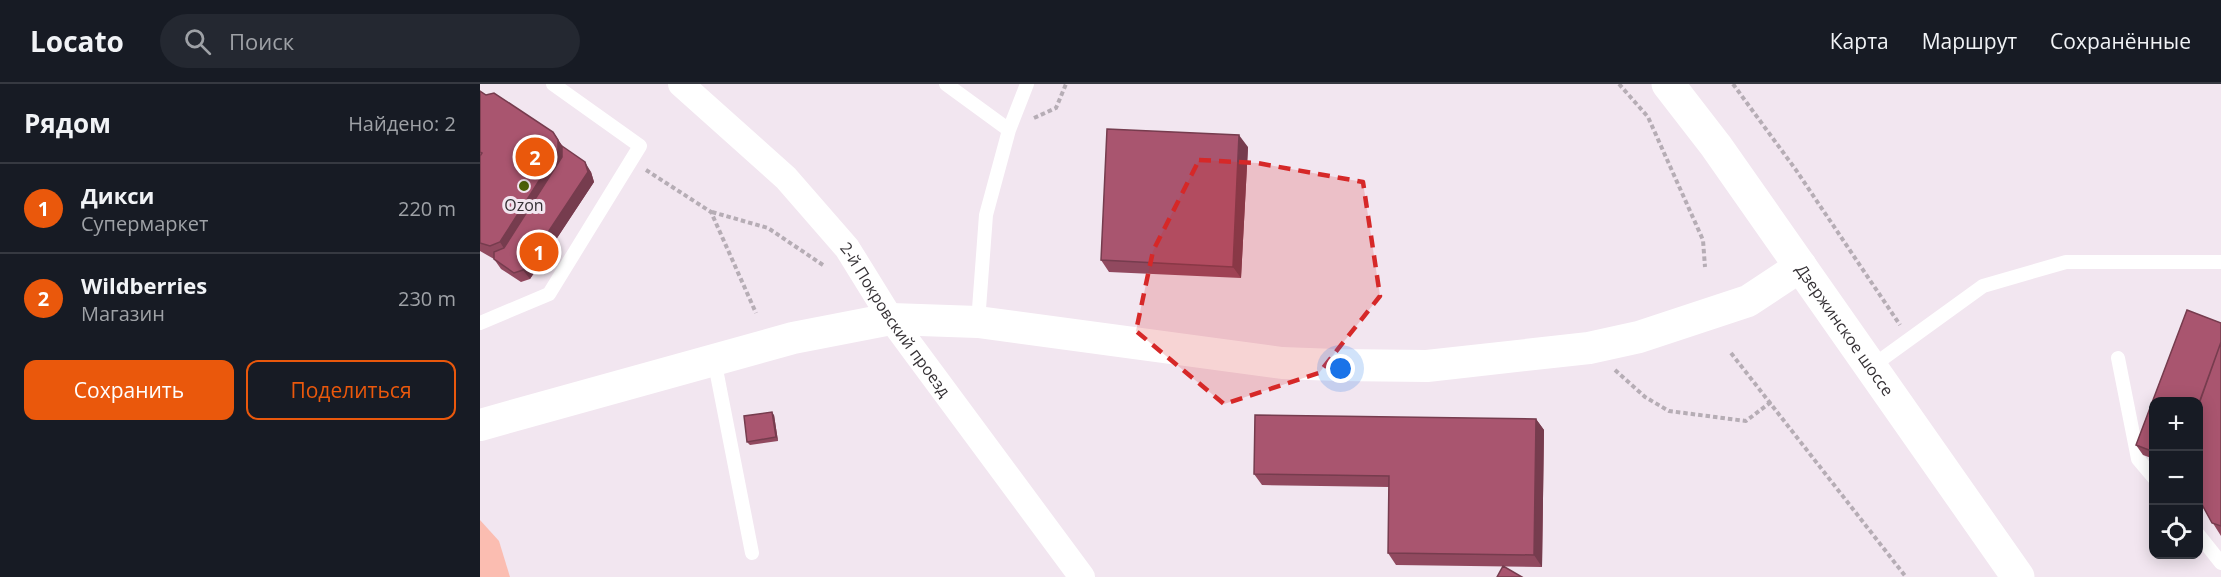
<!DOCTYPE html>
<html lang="ru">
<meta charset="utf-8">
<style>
body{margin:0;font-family:"Open Sans",sans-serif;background:#242831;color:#f1f3f6}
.controls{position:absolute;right:18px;bottom:18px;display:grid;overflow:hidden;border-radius:12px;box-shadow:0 3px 15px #0003}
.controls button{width:54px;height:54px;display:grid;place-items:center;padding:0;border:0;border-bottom:2px solid #363941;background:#171b24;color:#f1f3f6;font:30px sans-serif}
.you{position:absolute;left:861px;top:285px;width:21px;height:21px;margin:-15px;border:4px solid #fff;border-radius:50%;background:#1a73e8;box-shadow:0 0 0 9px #1a73e833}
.badge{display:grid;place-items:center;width:39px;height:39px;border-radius:50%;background:#ea580c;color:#fff;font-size:20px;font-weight:700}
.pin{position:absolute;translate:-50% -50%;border:3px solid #fff;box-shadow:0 2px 6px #0006}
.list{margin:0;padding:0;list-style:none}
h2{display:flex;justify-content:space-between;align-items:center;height:78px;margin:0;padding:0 24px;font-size:26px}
h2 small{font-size:20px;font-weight:400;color:#9ea1a6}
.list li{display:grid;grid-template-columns:39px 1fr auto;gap:18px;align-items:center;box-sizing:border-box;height:90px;padding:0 24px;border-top:2px solid #363941}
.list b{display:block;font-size:22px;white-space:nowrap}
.list p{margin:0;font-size:20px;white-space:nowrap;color:#9ea1a6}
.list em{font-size:20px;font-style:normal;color:#9ea1a6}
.actions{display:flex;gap:12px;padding:18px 24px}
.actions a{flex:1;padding:14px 0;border:2px solid #ea580c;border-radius:12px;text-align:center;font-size:21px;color:#ea580c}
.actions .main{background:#ea580c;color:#fff}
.icon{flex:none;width:33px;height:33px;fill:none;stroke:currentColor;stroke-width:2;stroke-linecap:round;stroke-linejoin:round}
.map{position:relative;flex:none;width:1741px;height:493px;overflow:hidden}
header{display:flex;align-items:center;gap:36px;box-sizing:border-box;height:84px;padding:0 30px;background:#171b24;border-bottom:2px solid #363941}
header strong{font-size:28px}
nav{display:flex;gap:33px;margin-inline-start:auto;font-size:21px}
.search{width:420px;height:54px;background:#242831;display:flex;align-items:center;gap:15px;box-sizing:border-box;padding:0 21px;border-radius:33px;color:#9ea1a6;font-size:22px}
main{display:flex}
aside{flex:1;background:#171b24}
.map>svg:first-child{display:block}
.green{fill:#fbbdb1}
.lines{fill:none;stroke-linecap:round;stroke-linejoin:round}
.path{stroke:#b6adb5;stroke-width:4;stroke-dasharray:4.5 3;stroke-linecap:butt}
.service{stroke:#fff;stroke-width:14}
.minor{stroke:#fff;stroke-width:26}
.tertiary{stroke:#fff;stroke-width:32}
.secondary{stroke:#fff;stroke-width:33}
.wall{fill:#91495f}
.shaded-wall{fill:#763c4e}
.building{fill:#a9556f;stroke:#763c4e;stroke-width:1.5}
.marked{fill:#d62828;fill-opacity:0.2;stroke:#d62828;stroke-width:4.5;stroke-dasharray:12 8;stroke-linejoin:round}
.poi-dot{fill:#4c6009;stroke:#f2e6f0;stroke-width:2}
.labels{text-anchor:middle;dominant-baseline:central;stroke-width:6;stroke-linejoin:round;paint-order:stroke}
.poi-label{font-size:16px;fill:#353135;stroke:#f2e6f0}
.street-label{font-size:16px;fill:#353135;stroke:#f2e6f0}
</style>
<header>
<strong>Locato</strong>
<div class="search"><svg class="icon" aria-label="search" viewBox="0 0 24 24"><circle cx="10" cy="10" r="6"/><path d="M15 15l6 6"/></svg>Поиск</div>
<nav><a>Карта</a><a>Маршрут</a><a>Сохранённые</a></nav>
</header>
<main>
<aside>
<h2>Рядом<small>Найдено: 2</small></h2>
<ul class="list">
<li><span class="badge">1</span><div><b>Дикси</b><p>Супермаркет</p></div><em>220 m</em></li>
<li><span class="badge">2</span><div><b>Wildberries</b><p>Магазин</p></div><em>230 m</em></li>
</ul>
<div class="actions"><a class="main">Сохранить</a><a>Поделиться</a></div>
</aside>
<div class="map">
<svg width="1741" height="493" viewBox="0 0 1741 493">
<rect width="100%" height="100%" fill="#f2e6f0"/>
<path class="green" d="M0 436 19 457 30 493H0Z"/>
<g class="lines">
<path class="path" d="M1139 0 1168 33 1223 156 1225 183
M1253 0 1316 86 1420 241
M554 34 576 24 586 0
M166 86 231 128 276 229
M232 128 288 144 343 181
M1251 269 1426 493
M1135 286 1165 313 1189 327 1266 337 1291 318"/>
<path class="service" d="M466 0 529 46
M498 238 506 131 529 46 547 0
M0 239 69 210 160 62 73 0
M1638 274 1658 375 1674 394
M234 275 272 469
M1391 283 1503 202 1586 178H1741
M1718 450 1741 479"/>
<path class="minor" id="s1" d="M201 0 306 94 367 164 411 235 602 493"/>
<path class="tertiary" d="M0 341 313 254 411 235 498 238 802 279 856 281 947 282 1109 264 1159 253 1268 217 1321 182"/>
<path class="secondary" id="s2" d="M1188 0 1236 62 1538 493"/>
</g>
<path class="wall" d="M0 7 6 11 73 48 83 63 111 88 114 98 50 195 41 198 21 185 14 175 0 167Z
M768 63 761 194 629 188 621 176Z
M1707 226 1741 239V452L1719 417V318H1674V375L1663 371 1656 361Z
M294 331 298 357 270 361 267 358Z
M1056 335 1064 346 1062 483 916 481 908 469 909 403 782 401 774 390Z"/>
<path class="shaded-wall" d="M73 48 89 72 30 174 20 158Z
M759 51 768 63 761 194 753 183Z
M105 78 111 88 114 98 50 195 43 186Z
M292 328 294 331 298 357 296 353Z
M1056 335 1064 346 1062 483 1054 471Z"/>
<path class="building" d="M0 7 6 11 14 9 73 48 78 56V67L20 158 10 162 0 159V72L2 69 0 68Z
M627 45 759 51 753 183 621 176Z
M82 62 105 78 108 88 43 186 34 189 14 175V168L24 164 82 73Z
M1707 226 1741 239V258L1719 319V318H1674V368L1656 361Z
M1741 258V442L1732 439 1719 415V320Z
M292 328 296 353 267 358 264 332Z
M775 331 1056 335 1054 471 908 469 909 392 774 390Z
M1023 482 1042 493H1017Z"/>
<path class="marked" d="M719 76 777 79 883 98 900 212 839 289 744 320 656 247 673 167Z"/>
<circle class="poi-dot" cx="44" cy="102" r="6"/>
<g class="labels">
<g class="poi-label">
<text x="44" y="121">Ozon</text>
</g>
<g class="street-label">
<text stroke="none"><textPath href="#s1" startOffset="320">2-й Покровский проезд</textPath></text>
<text stroke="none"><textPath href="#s2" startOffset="303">Дзержинское шоссе</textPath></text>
</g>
</g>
</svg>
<div class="controls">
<button>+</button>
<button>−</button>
<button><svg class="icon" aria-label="locate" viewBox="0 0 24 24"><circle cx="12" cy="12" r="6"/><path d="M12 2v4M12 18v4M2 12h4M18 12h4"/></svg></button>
</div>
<div class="you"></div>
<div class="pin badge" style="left:59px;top:168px">1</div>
<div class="pin badge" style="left:55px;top:73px">2</div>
</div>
</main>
